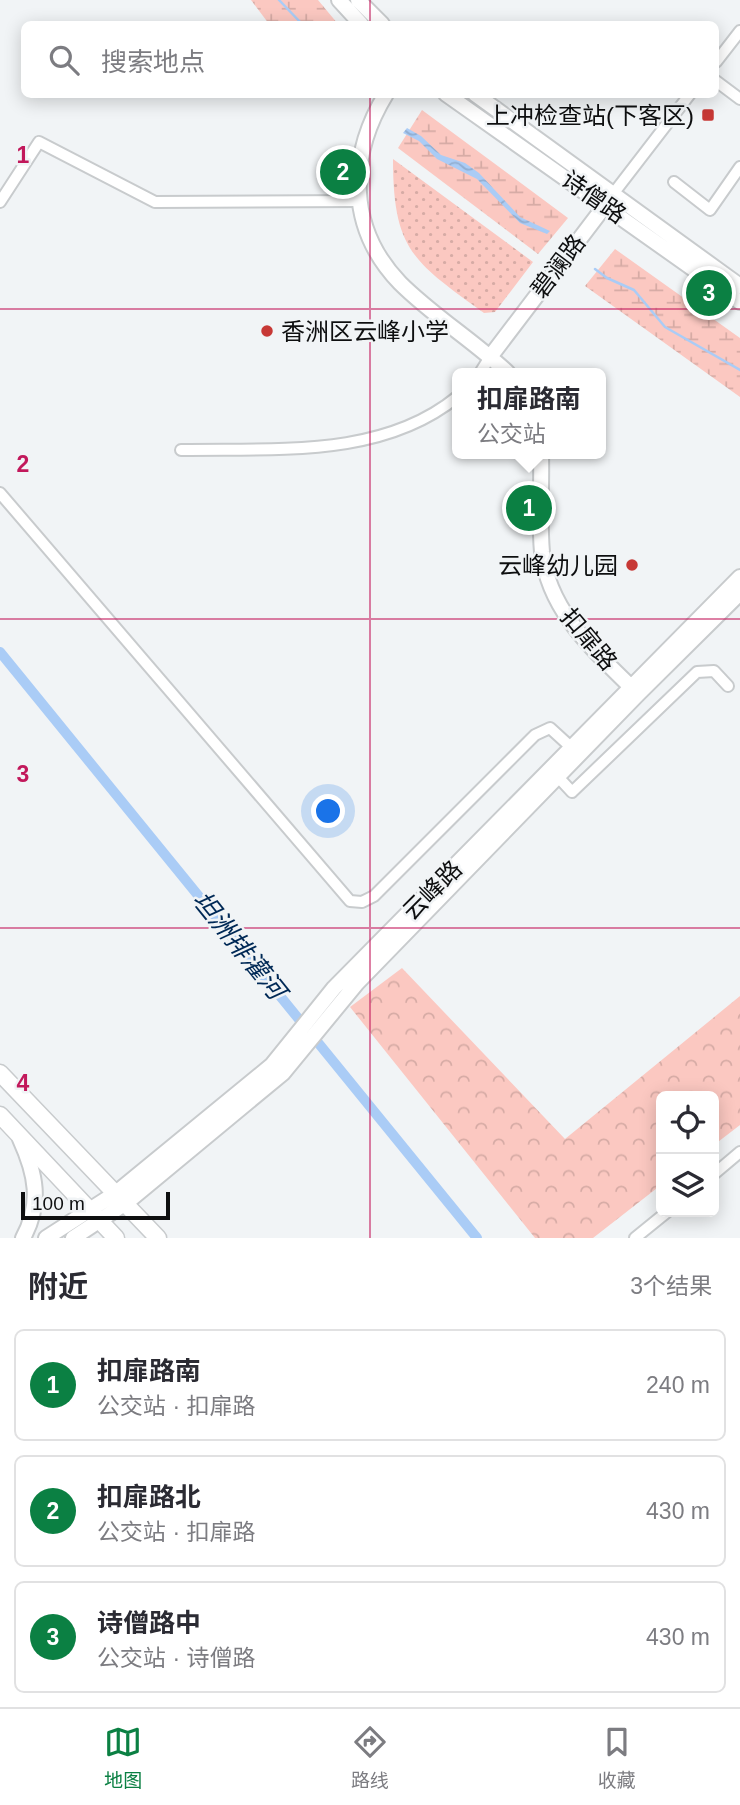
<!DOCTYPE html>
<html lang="zh">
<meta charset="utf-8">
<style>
body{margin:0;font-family:Arial,"Noto Sans SC",sans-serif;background:#f7f7f7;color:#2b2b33}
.controls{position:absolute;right:21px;bottom:21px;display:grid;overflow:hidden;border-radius:10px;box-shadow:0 4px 18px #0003}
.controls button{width:63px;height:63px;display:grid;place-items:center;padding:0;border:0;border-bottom:2px solid #e1e1e2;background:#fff;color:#2b2b33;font:35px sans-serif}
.scale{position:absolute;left:21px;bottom:18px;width:149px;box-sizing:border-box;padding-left:7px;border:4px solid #0e0f10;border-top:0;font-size:19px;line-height:24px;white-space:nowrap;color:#0e0f10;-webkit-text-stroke:5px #f1f4f6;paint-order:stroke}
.you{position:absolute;left:329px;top:812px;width:24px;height:24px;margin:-18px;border:5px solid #fff;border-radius:50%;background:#1a73e8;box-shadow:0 0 0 10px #1a73e833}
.badge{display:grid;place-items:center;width:46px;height:46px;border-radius:50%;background:#0b8043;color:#fff;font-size:23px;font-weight:700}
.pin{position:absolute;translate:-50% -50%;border:4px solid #fff;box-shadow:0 2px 7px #0006}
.popup{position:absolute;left:452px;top:368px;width:154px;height:91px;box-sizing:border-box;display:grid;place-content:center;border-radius:10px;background:#fff;filter:drop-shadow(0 2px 5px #0005);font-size:23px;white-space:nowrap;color:#7c7c81}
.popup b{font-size:26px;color:#2b2b33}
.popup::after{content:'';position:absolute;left:50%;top:100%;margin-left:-14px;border:14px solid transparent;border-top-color:#fff}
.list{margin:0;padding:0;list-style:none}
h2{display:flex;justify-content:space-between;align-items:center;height:91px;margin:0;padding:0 28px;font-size:30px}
h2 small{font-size:23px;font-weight:400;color:#7c7c81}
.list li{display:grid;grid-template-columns:46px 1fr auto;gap:21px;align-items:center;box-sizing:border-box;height:112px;margin:0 14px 14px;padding:0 14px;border:2px solid #e1e1e2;border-radius:10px}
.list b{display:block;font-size:26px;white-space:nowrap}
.list p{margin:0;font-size:23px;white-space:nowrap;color:#7c7c81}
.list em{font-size:23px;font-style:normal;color:#7c7c81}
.icon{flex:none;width:38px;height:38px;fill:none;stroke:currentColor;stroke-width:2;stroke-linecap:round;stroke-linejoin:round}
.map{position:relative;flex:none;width:740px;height:1238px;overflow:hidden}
.search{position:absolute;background:#fff;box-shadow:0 4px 18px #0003;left:21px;right:21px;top:21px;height:77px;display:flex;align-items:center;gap:18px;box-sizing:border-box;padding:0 24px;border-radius:10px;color:#7c7c81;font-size:26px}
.sheet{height:469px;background:#fff}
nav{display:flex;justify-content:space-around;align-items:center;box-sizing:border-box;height:98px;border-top:2px solid #e1e1e2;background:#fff;font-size:19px;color:#7c7c81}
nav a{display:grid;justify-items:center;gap:4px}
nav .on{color:#0b8043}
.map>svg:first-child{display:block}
.grass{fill:url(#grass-dots)}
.wetland{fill:url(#wetland-marsh)}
.park{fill:url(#park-crowns)}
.water{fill:url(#water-waves)}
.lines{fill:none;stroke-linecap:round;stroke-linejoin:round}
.stream{stroke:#aaccf6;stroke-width:2.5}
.canal{stroke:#aaccf6;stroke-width:10}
.minor-casing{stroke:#c8cbcd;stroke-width:14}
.tertiary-casing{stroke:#c8cbcd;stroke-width:18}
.secondary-casing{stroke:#c8cbcd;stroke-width:19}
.minor{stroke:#fff;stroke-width:10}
.tertiary{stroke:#fff;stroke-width:14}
.secondary{stroke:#fff;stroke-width:16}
.grid{fill:none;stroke:#c2185b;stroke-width:2;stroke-opacity:0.55}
.poi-dot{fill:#c73835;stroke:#f1f4f6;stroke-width:2.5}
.labels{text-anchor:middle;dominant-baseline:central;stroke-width:5;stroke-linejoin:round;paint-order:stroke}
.poi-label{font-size:24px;fill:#0e0f10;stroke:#f1f4f6;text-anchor:end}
.street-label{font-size:24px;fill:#0e0f10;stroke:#f1f4f6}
.water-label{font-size:26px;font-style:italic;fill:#002956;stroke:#f1f4f6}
.grid-label{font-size:23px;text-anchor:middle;font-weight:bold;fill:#c2185b;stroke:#f1f4f6;stroke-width:5;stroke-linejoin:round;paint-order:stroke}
</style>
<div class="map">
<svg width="740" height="1238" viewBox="0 0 740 1238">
<defs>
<pattern id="grass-dots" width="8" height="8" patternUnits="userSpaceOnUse" patternTransform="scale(1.75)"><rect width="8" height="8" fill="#fbc8c1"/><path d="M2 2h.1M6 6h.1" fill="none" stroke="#d6aba5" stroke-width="1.8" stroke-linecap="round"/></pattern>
<pattern id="wetland-marsh" width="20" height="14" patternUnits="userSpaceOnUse" patternTransform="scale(1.75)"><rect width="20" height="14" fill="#fbc8c1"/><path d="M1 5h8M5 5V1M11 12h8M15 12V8" fill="none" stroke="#d6aba5"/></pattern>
<pattern id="park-crowns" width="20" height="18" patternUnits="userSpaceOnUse" patternTransform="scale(1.75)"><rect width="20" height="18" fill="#fbc8c1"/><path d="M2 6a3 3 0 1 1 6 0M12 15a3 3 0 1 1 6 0" fill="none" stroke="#d6aba5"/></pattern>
<pattern id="water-waves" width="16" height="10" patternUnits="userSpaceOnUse" patternTransform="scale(1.75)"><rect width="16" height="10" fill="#aaccf6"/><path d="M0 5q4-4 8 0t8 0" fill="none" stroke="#91aed2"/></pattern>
</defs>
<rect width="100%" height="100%" fill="#f1f4f6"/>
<path class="grass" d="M393 159 533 262 495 312 484 313C414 262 393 251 393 159Z"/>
<path class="wetland" d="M251 0H318L338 24H269Z
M422 110 568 218 538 254 398 148Z
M615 249 740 338V397L585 286Z"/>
<path class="park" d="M402 968 565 1139 740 996V1125L714 1145V1096H661V1185L593 1238H535L350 1007Z"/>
<path class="water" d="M407 128 421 136 441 155 465 163 479 173 520 217 550 231 547 234 520 223 477 179 437 159 419 141 403 133Z"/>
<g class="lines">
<path class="stream" d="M279 0 302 24
M595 269 607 278 634 290 665 327 740 370"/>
<path class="canal" d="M0 652 477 1238"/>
<g class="minor-casing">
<path id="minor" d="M716 62 740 31
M716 81 740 99
M674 182 710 210 740 167
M613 194 690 94
M0 202 39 142 155 202 360 201
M480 373 490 357
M181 450C273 448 381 459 457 397
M0 493 350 901 362 902 374 896 535 735 550 728 573 749
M559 778 572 792 697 672 714 671 728 686
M714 1174 740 1152
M635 1238 667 1212"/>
</g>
<g class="tertiary-casing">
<path id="tertiary" d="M339 0 361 24
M358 0 382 24
M386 94C348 156 347 228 400 283 433 316 474 341 508 373
M446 94 740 302
M475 94 740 286
M490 357 610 199
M541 454C542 486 539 519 542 552 549 613 596 652 637 693
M20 1139C36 1174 42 1203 23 1238
M46 1238 116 1193 272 1065 334 988 740 577
M73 1238 126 1203 283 1073 357 983 638 694 740 593"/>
</g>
<g class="secondary-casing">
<path id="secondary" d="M0 1073 158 1238
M0 1115 116 1238"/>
</g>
<use href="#minor" class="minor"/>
<use href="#tertiary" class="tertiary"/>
<use href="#secondary" class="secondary"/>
</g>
<path class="grid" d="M370 0V24M370 94V1238M0 309H740M0 619H740M0 928H740"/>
<g class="poi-dot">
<rect x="701" y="108" width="14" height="14" rx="3.5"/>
<circle cx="267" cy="331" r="7"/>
<circle cx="632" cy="565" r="7"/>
</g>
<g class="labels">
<g class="poi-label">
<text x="694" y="115">上冲检查站(下客区)</text>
<text x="281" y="331" text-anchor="start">香洲区云峰小学</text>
<text x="618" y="565">云峰幼儿园</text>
</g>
<g class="street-label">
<text transform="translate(594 197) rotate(35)">诗僧路</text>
<text transform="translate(558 266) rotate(-53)">碧澜路</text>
<text transform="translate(589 639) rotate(50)">扣扉路</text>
<text transform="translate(432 890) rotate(-45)">云峰路</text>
</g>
<g class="water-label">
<text transform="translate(239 945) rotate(51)">坦洲排灌河</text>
</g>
</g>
<g class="grid-label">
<text x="23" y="163">1</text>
<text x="23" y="472">2</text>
<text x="23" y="782">3</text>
<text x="23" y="1091">4</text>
</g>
</svg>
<div class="controls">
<button><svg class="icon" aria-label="locate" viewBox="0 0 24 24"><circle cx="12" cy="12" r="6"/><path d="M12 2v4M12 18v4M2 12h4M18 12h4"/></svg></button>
<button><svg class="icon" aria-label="layers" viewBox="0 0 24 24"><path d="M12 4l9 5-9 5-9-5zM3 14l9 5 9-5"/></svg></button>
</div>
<div class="scale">100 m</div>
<div class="you"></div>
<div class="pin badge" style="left:529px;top:508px">1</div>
<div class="popup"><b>扣扉路南</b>公交站</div>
<div class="pin badge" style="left:343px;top:172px">2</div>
<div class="pin badge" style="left:709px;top:293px">3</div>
<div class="search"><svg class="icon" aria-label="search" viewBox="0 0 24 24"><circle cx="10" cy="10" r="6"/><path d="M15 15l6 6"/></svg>搜索地点</div>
</div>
<section class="sheet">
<h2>附近<small>3个结果</small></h2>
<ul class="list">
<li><span class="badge">1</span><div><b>扣扉路南</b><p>公交站 · 扣扉路</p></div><em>240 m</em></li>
<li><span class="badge">2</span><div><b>扣扉路北</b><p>公交站 · 扣扉路</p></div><em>430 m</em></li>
<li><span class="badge">3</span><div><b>诗僧路中</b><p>公交站 · 诗僧路</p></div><em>430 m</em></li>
</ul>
</section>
<nav>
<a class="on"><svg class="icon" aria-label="map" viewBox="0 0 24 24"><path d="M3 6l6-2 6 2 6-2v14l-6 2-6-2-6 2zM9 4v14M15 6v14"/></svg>地图</a>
<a><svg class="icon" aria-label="directions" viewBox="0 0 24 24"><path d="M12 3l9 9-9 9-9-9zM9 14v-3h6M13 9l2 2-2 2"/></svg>路线</a>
<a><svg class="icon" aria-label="saved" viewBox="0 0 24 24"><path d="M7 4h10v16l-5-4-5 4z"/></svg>收藏</a>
</nav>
